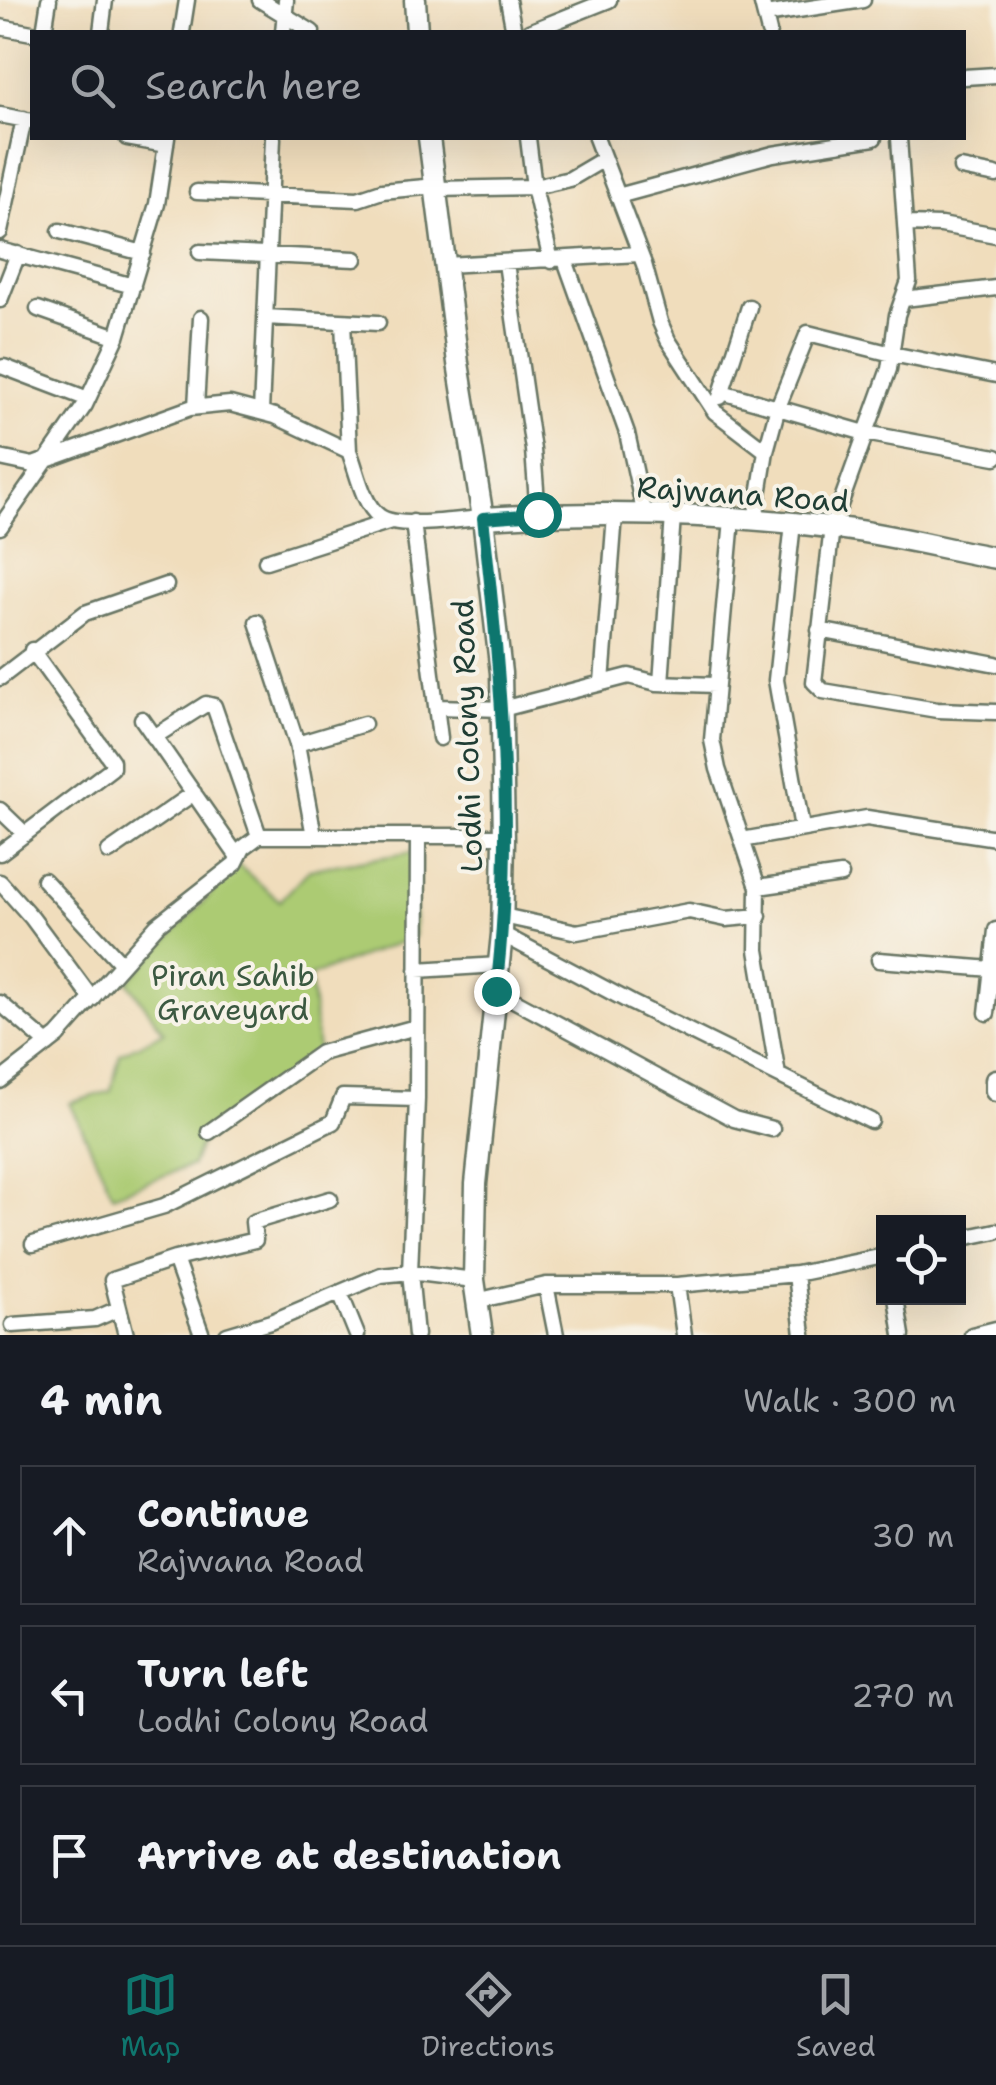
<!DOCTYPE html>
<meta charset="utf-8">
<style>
body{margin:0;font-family:"Shantell Sans",sans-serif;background:#20242c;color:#f1f3f6}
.controls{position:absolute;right:30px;bottom:30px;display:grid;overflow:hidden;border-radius:0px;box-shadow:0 10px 40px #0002}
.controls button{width:90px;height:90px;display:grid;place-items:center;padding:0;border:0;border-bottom:2px solid #363941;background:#171b24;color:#f1f3f6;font:50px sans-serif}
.stop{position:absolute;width:30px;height:30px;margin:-22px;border:8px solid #0f766e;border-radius:50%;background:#fff}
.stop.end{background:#0f766e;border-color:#fff;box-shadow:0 2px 10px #0008}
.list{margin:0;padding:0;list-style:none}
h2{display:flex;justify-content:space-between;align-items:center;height:130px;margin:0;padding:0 40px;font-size:42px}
h2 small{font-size:32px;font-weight:400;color:#9ea1a6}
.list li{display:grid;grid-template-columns:65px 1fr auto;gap:30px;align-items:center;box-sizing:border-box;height:140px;margin:0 20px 20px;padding:0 20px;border:2px solid #363941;border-radius:0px}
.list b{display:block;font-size:38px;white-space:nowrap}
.list p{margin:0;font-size:32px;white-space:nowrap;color:#9ea1a6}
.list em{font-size:32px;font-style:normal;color:#9ea1a6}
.icon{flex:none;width:55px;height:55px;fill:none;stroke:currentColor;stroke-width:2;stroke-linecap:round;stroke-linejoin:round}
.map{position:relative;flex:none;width:996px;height:1335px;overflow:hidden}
.search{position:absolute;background:#171b24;box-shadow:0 10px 40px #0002;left:30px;right:30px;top:30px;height:110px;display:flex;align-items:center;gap:25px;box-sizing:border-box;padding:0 35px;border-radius:0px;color:#9ea1a6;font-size:38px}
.sheet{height:610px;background:#171b24}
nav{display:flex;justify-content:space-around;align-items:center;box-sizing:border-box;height:140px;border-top:2px solid #363941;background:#171b24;font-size:28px;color:#9ea1a6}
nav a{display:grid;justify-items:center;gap:5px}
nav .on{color:#0f766e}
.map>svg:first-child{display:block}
.green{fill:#accb73;stroke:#668454;stroke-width:2.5}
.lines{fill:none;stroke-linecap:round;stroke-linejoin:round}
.street-casing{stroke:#687564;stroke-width:19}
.secondary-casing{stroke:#687564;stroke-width:25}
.street{stroke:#fff;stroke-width:14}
.secondary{stroke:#fff;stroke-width:20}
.route{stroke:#0f766e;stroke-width:12}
.labels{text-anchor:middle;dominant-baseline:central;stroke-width:8;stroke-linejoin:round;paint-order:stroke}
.street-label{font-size:30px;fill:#1f3d34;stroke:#f7f3e8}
.park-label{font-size:30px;fill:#3b5941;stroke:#f7f3e8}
</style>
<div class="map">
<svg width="996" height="1335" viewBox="0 0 996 1335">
<rect width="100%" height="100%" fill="#f7f3e8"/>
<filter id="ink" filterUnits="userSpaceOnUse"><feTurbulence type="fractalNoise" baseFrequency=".01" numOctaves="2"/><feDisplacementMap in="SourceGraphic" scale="20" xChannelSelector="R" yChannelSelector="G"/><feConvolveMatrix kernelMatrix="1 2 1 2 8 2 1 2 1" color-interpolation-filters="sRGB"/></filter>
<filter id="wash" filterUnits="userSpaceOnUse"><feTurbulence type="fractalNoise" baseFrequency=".0048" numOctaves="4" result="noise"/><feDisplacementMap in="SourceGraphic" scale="40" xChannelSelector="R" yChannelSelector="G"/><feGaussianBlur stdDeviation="2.25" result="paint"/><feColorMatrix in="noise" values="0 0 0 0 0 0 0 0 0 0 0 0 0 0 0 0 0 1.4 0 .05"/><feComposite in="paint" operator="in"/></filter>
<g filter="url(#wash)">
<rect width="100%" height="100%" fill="#f0ddbc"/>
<path class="green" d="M415 852 414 937 310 976 318 1052 200 1144 192 1165 113 1195 70 1103 111 1091 120 1054 164 1032 128 982 238 865 280 901 310 869Z"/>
</g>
<g filter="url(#ink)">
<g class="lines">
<g class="street-casing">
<path id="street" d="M260 0 312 32
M508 0 514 32
M761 0 769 32
M765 15 863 0
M0 27 32 33
M44 32 49 0
M101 32 105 0
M182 32 187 0
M283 32 286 0
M529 32 609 0
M964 77 996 75
M0 115 32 121
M127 138 166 145
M528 138 534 187 551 261
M596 138 644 264 660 322 668 340 715 412 766 451
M899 138 909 281 897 315 889 369 832 527 814 682 823 691 937 710 996 712
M961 168 996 175
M436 189 534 187 570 179 604 159
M197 192 358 199 382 191 436 186
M618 196 773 154 874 138
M906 224 941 225 996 235
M60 231 143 253
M0 232 24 119
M0 250 133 286
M200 252 355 259
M565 260 627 433 645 516
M506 263 533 450 538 515
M446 265 639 254
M904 299 996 288
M0 300 18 254
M38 309 117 337
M265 317 378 323
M343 322 349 451
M4 367 88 399
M722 392 865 433 996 457
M720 397 749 307
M196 407 201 318
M261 412 273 138
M0 458 33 465 190 408 230 404 275 416 349 451C357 470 362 503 379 516 398 530 459 519 483 518
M732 519 712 740 718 769 758 887 757 950 778 1075
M755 520 766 451 778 407 808 333 892 354 996 375
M413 522 440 738
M793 523 776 680 802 828
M0 527 85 405 117 337 157 204 167 138
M266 561 391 521
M257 622 297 744 314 836
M819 630 996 664
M0 678 85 613 166 585
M602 682 615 515
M661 683 673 516
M438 707 502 709 629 676 657 683 715 685
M142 719 238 857
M154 737 206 704 214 706 259 836
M297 744 364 724
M0 810 24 833
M742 840 867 818 996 838
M109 852 194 793
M0 853 112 768V761L32 650
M44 880 122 964
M0 882 32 918 92 999
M758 887 841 875
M503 916 577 932 689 911 726 919 759 916
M502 934 632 1003 871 1121
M879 960 992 969
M417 970 499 965
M497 991 734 1119 772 1129
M0 1003 48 1044
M987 1013 996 930
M0 1081 58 1036 157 925 235 864 243 848 259 836H504
M209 1132 321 1053 416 1027
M958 1239 996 1231
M33 1244 164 1206 333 1122 343 1097 417 1099
M175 1259 202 1335
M796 1274 803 1335
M546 1285 556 1335
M677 1285 684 1335
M340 1293 357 1335
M896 1298 902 1335
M476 1301 546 1285H677L796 1274 884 1256
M13 1325 95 1319 118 1309
M126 1335 112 1280 175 1259 255 1240 253 1222 330 1199
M227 1335 271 1322 381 1275 410 1272 474 1280
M416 1335 410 1272 417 1099 418 837
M972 1335 996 1329"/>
</g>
<g class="secondary-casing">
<path id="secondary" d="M415 0 417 32
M429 138 458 363 483 518 501 673 504 839 502 934 476 1184 474 1280 482 1335
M483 518C597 511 715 513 829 527 885 533 941 548 996 558
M996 1080V1091"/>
</g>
<use href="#street" class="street"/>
<use href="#secondary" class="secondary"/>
</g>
</g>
<g class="lines" filter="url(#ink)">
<path class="route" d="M496 991C515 834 501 674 483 518L538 514"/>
</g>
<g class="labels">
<g class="street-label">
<text transform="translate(743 494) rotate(4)">Rajwana Road</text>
<text transform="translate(467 736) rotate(-92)">Lodhi Colony Road</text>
</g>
<g class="park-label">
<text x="233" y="975">Piran Sahib<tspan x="233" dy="34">Graveyard</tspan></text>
</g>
</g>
</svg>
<div class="controls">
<button><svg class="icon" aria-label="locate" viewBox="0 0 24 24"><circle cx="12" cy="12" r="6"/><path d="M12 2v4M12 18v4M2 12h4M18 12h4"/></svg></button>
</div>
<div class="stop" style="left:538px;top:514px"></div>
<div class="stop end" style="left:496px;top:991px"></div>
<div class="search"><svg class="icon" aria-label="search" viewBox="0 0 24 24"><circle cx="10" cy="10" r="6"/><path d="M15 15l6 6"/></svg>Search here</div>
</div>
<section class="sheet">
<h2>4 min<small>Walk · 300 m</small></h2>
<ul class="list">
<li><svg class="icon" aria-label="ahead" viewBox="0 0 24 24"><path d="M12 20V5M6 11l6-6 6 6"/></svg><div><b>Continue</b><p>Rajwana Road</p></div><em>30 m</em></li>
<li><svg class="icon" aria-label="left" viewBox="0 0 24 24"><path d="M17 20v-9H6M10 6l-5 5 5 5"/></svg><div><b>Turn left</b><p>Lodhi Colony Road</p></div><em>270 m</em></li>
<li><svg class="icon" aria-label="arrive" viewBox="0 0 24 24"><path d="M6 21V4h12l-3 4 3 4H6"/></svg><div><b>Arrive at destination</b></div></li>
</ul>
</section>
<nav>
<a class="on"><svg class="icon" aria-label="map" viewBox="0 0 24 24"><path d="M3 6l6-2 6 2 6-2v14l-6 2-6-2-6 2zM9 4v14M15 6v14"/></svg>Map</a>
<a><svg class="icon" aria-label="directions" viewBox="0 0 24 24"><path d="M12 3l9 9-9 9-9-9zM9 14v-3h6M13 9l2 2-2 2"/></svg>Directions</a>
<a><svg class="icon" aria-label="saved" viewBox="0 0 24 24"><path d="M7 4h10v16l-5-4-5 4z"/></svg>Saved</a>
</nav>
